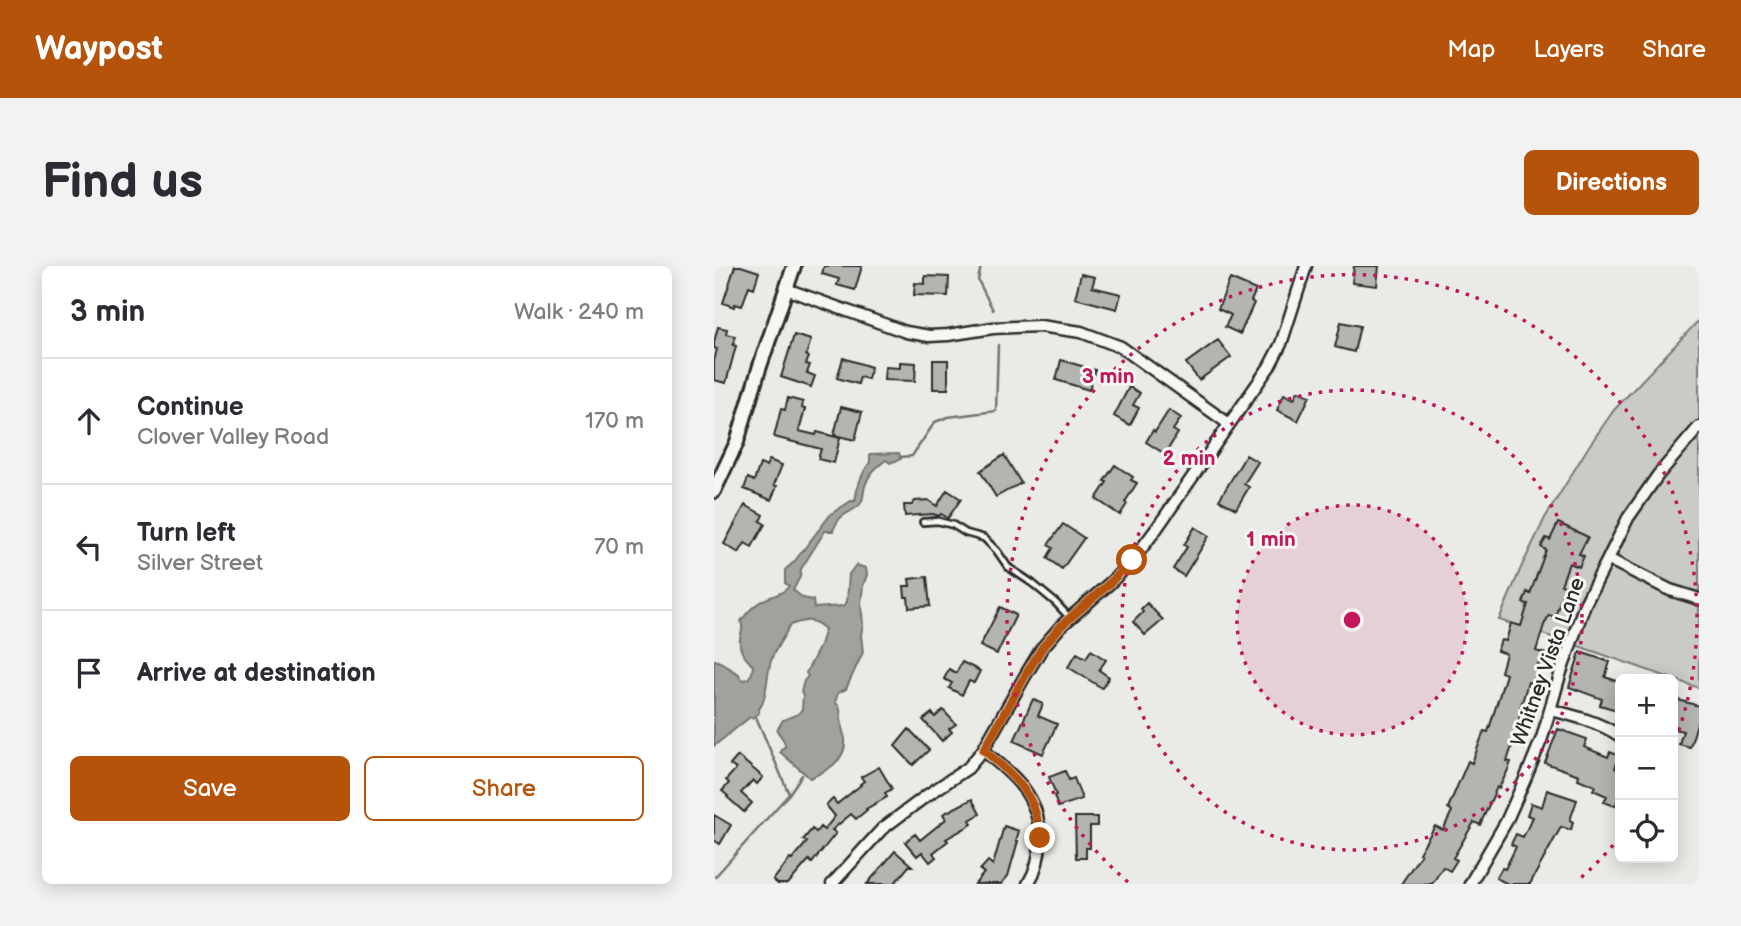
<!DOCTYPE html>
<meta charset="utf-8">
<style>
body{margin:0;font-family:"Balsamiq Sans",sans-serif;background:#f2f2f3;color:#2b2b33}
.controls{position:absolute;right:21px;bottom:21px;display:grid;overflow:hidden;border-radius:10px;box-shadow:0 4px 18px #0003}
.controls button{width:63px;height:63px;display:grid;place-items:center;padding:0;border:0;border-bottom:2px solid #e1e1e2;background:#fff;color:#2b2b33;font:35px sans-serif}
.stop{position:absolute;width:21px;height:21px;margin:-16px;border:5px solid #b45309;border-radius:50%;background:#fff}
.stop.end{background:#b45309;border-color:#fff;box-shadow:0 2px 7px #0008}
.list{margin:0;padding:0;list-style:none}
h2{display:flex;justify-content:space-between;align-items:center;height:91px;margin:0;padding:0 28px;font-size:30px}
h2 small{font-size:23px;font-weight:400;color:#7c7c81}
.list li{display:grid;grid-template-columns:46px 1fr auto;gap:21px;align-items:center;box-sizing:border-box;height:126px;padding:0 28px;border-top:2px solid #e1e1e2}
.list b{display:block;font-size:26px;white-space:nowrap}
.list p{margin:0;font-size:23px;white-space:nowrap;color:#7c7c81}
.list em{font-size:23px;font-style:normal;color:#7c7c81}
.actions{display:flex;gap:14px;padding:21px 28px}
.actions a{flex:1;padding:16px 0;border:2px solid #b45309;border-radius:10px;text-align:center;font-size:24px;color:#b45309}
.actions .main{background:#b45309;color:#fff}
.icon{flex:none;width:38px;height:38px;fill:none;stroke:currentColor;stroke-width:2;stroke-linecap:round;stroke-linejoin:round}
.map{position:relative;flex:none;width:985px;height:618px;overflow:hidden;border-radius:10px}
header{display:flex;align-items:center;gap:42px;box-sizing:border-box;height:98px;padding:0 35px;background:#b45309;color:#fff}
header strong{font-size:33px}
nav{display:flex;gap:38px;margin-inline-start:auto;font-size:24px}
.intro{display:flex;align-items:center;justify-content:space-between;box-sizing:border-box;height:168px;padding:0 42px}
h1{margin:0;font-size:49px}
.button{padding:18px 32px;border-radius:10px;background:#b45309;color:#fff;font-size:24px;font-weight:700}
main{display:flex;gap:42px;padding:0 42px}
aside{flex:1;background:#fff;border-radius:10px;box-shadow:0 4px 18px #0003}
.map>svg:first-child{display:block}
.green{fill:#cacac7;stroke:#7a7a79;stroke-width:2}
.water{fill:#a1a19e;stroke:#727270;stroke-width:2}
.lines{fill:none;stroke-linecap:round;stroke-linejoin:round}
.stream{stroke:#727270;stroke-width:2.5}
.building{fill:#b4b4b1;stroke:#2b2b2b;stroke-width:2}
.service-casing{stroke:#2b2b2b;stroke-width:10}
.minor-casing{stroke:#2b2b2b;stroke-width:15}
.tertiary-casing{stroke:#2b2b2b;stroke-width:18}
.service{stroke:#f6f6f2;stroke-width:4.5}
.minor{stroke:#f6f6f2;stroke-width:10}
.tertiary{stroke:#f6f6f2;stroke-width:12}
.route{stroke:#b45309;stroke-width:9}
.ring{fill:none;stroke:#c2185b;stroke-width:3.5;stroke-dasharray:3.5 7}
.labels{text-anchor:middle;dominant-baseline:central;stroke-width:6;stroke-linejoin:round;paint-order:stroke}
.street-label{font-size:21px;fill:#2b2b2b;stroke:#f6f6f2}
.centre{fill:#c2185b;stroke:#f6f6f2;stroke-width:3.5}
.ring-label{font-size:21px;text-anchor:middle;font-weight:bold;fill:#c2185b;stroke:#f6f6f2;stroke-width:6;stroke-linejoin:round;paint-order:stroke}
</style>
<header>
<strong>Waypost</strong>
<nav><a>Map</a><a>Layers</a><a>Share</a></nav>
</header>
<div class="intro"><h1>Find us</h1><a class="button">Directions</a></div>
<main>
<aside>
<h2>3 min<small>Walk · 240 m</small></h2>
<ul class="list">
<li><svg class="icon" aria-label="ahead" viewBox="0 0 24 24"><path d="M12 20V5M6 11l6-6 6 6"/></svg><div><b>Continue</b><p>Clover Valley Road</p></div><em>170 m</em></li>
<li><svg class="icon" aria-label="left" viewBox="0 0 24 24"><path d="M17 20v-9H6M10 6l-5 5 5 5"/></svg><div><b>Turn left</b><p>Silver Street</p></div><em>70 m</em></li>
<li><svg class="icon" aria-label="arrive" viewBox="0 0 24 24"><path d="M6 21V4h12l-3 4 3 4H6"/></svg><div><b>Arrive at destination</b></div></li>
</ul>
<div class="actions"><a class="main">Save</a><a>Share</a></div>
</aside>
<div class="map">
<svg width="985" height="618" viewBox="0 0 985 618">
<rect width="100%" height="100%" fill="#eaeae6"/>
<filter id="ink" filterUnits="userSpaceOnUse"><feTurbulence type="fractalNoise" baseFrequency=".0143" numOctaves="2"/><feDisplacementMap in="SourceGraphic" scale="14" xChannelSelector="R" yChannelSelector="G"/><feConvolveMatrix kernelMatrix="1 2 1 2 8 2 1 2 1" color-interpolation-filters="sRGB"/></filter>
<g filter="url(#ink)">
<path class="green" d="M985 54V422L850 375 785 354 806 304 831 252 875 180 900 144Z"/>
<path class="water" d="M185 187 187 193 176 197 172 194C162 202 155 207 151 220 149 226 150 232 147 237 139 248 126 244 119 265H111L87 303 86 311 79 324 89 332 99 334 100 342 129 340 133 336 135 308 142 299 152 302 153 309 149 320 147 338 149 358 147 369 149 386 132 423 124 427 121 437 125 439C127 447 127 454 128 462 129 465 130 469 131 473 133 494 113 505 96 512L66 486 67 483 71 481C72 473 66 471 63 464L69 454 84 448 88 443 89 430 87 426 90 415 94 410 92 407 105 382 111 363C98 351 91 354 76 359 71 369 64 379 59 389 52 404 54 433 45 443V447L38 452 36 451 0 480V394C10 395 15 404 25 408L26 412 29 414 34 413 38 407 39 400C32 392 24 385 26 373 27 365 30 364 27 355 34 345 42 336 54 332 63 328 69 328 75 320L71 317V304L80 296 117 248 137 235H141C143 220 147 208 156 196V188Z"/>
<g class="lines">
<path class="stream" d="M267 0 264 14 279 44
M186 191 198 190 221 156 234 151 282 145 284 79
M75 528 88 509
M0 612 75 528 42 451"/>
</g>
<path class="building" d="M21 0H27L45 6 40 22 35 20 28 40 21 38 20 41 9 37Z
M110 0H148L141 24 123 19 125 13 108 8Z
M640 0H665L663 20 638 17Z
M367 8 381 11 378 21 407 28 403 43 361 32Z
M211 10 235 11 234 30 200 29 201 17 211 18Z
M516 13 542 24 537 35 540 37 526 68 511 61 517 49 504 43Z
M627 56 646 60 640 86 621 81Z
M4 61 13 63 12 68 21 70 19 79 22 80 12 117 0 114V95L3 83 0 82V76Z
M80 69 97 74 92 89 95 91 92 98 96 99 93 107 101 110 97 121 67 111Z
M504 74 517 91 485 114 472 97Z
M129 92 157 101 154 113 146 111 144 118 123 112Z
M219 94H234V123H219Z
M347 94 381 104 375 124 342 114Z
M186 96 202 97 201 115 170 114 171 101 186 102Z
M415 121 426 127 419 139 425 142 416 159 400 150Z
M584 125 596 130 584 155 563 144 570 128 580 133Z
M74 132 89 136 88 142 91 143 85 165 102 169 103 166 126 172 120 197 104 193 107 183 60 171 67 143 71 144Z
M127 141 148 146 141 174 120 169Z
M455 144 467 152 459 164 464 167 451 188 432 176 439 164 441 166Z
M290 189 307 217 282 231 266 205Z
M532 189 544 196 530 218 535 221 522 243 505 234Z
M55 194 68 199 60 219 63 220 57 234 30 223 34 212 40 215 46 198 52 200Z
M401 199 419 211 417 214 423 217 411 236 413 238 406 249 382 233 393 216 390 215Z
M233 224 247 233 234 252 227 248 225 250 219 248 191 250 190 239H198L201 235 214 234 223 240Z
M31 239 49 249 46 255 51 258 38 281 31 277 25 287 10 278Z
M844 257 874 271 865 288 870 290 865 301 855 297 847 319 856 322 852 331 848 329 841 351 835 349 830 359 822 385 832 388 828 399 824 398 819 418 814 416 807 440H809L804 457 809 459 806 470 802 469 793 495 797 496 793 506 785 522 783 521 766 559 760 556 739 592 743 594 736 605 729 601 718 618H687L707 588 705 587 721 560 729 564 738 545 734 542 754 495 758 497 770 465 774 466 792 408 787 406 792 388 783 385 787 374 792 375 797 357 807 360 814 338 809 337 813 326 816 328 832 284 827 281 832 272 836 274Z
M349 258 370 272 348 303 333 292 339 282 334 279Z
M481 261 495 270 470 310 459 303 473 281 470 279Z
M213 311 216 340 195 342 194 331H191L190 320H196L195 313Z
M433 337 449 354 431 369 419 356 429 346 427 343Z
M286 341 302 349 283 388 266 380Z
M377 384 392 394 385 404 395 411 388 422 354 401 363 387 372 392Z
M866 386 896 396 891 411 906 416V445L886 439 888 433 855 421Z
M248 396 266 405 260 417 255 415 248 429 235 422 238 417 230 413 235 403 242 407Z
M319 433 329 438 324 450 343 458 329 488 300 475Z
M961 433 985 440V451L976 481 965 478 969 465 959 463V441Z
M229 444 242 458 235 463 238 466 228 475 209 454 218 447 221 451Z
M195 463 215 484 199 499 181 480Z
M844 463 873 473 870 481 894 491 896 486 906 490 901 502 906 504V537L903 536 901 540 890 536 893 530 879 524 881 520 864 513 865 509 831 497Z
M24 490 49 511 43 518 39 514 27 527 38 537 30 546 13 531 14 530 8 525 15 517 12 514 22 503 16 499Z
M165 501 178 523 171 527 173 531 152 543 153 544 142 553 137 548 118 564 122 567 98 597 95 594 74 618H64L59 614 76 593 78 594 93 576 89 574 98 563 102 566 106 561 110 564 121 550 112 539 119 533 123 538 147 519 146 518 150 515 147 511Z
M351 505 355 514 360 512 368 533 344 541 340 530 342 529 335 511Z
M833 524 863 534 856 554 859 556 857 564 847 561 816 618H794L782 612 788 602 791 603 802 581 797 578 802 568 809 571 819 551 813 549 817 537 828 541Z
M258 533 266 548 256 554 258 558 232 573 234 575 219 587 222 591 216 596 208 586 203 590 191 576 201 568 206 574 232 553 229 548Z
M0 549 17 559 6 578 0 574Z
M361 551H383V560H376V582H372V592H362Z
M290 560 305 565 302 575H304L294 610 287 618H261L270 607 266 604 274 595 279 599Z
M181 585 198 600H195L180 618H153Z"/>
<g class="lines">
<g class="service-casing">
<path id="service" d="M209 256 224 255 239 259 252 267 270 272 283 285 294 301 318 317 342 337 355 351"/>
</g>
<g class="minor-casing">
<path id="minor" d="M72 23 192 66 215 70 234 69 279 62 326 60 367 66 407 81 515 158
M894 293 956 324 985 333
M837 444C861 450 885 456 906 470
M269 484C283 496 299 508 310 523 330 550 331 590 314 618
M118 618 168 563 212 530 254 502 269 484 311 410 328 382 347 360 396 317 419 294 443 262 555 101 567 78 592 0
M756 618 792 556 812 511 828 472 846 409 871 338 894 293 914 252 944 209 985 161"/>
</g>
<g class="tertiary-casing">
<path id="tertiary" d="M0 225 23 176 45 103 80 0"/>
</g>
<use href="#service" class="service"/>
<use href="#minor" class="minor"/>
<use href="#tertiary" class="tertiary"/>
</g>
</g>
<g class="lines" filter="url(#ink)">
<path class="route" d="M326 572C325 564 324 556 322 549 315 521 290 502 270 484L311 410 328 382 347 360 396 317 418 294"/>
</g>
<circle cx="638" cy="354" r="115" fill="#c2185b" fill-opacity=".12"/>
<g class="ring">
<circle cx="638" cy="354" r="115"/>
<circle cx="638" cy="354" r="230"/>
<path d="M906 571A345 345 0 0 1 862 616M414 616A345 345 0 1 1 959 480"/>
</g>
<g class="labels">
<g class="street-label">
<text transform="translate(834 396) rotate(-70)">Whitney Vista Lane</text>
</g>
</g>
<circle cx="638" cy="354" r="10" class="centre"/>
<g class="ring-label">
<text x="394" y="117">3 min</text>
<text x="475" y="199">2 min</text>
<text x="557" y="280">1 min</text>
</g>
</svg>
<div class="controls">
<button>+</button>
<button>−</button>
<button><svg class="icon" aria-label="locate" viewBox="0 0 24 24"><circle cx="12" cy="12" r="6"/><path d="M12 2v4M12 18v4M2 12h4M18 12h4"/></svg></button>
</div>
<div class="stop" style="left:418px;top:294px"></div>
<div class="stop end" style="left:326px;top:572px"></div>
</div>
</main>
